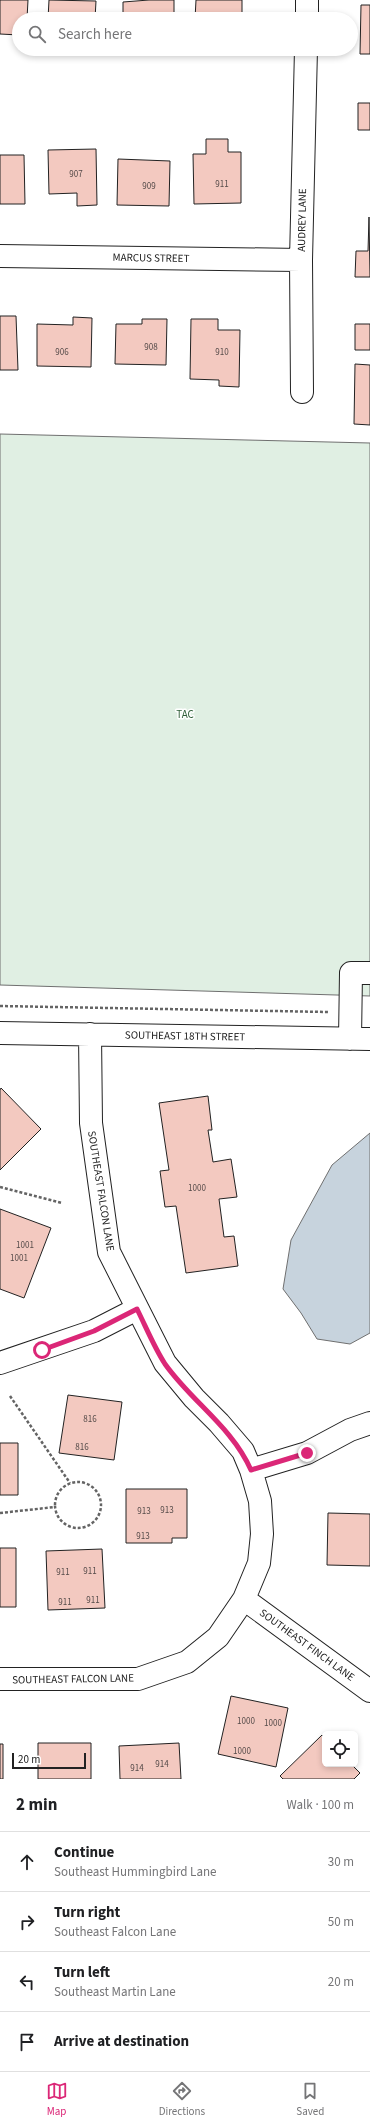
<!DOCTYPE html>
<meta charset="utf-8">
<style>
body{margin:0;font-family:"Source Sans 3",sans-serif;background:#f2f2f2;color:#202124}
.controls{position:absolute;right:12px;bottom:12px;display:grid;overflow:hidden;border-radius:6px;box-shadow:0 2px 6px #0003}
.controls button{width:36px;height:36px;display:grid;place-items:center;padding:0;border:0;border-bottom:1px solid #e0e0e0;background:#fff;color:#202124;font:20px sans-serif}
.scale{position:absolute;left:12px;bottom:10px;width:74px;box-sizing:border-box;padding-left:4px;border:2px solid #222;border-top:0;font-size:11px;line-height:14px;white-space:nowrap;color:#222;-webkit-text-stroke:3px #fff;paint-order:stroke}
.stop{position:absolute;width:12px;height:12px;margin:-9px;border:3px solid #db2777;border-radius:50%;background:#fff}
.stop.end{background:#db2777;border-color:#fff;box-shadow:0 1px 4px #0008}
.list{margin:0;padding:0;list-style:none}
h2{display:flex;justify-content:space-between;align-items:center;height:52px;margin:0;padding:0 16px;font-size:17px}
h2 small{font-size:13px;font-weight:400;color:#757577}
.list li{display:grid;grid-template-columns:26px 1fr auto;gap:12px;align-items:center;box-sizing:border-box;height:60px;padding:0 16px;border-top:1px solid #e0e0e0}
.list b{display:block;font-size:15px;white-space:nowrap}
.list p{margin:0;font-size:13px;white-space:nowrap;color:#757577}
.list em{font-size:13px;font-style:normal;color:#757577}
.icon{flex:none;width:22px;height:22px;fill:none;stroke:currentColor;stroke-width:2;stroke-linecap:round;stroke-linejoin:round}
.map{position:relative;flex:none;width:370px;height:1779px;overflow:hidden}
.search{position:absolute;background:#fff;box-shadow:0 2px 6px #0003;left:12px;right:12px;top:12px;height:44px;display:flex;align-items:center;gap:10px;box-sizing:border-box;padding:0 14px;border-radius:22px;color:#757577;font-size:15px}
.sheet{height:292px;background:#fff}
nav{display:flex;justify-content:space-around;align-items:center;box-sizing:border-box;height:56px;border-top:1px solid #e0e0e0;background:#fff;font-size:11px;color:#757577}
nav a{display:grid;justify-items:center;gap:2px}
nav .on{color:#db2777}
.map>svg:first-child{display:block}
.green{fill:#e0efe3;stroke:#6f6f6f}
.water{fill:#c7d3dd;stroke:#6f6f6f}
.building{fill:#f3c9c0;stroke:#222}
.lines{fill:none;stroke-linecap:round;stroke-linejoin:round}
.minor-casing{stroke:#222;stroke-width:24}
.path{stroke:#646464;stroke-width:2.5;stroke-dasharray:3 2;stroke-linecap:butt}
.minor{stroke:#fff;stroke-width:22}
.route{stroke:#db2777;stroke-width:5}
.labels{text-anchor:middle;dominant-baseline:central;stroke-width:3;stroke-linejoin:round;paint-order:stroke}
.number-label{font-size:9px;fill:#564c4a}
.street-label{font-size:11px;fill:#222;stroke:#fff}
.park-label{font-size:11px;fill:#2f5e38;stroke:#fff}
</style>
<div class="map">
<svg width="370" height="1779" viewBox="0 0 370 1779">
<rect width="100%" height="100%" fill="#fff"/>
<path class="green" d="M0 434 370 443V996L0 985Z"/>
<path class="water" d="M370 1133V1333L350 1344 317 1339 301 1313 283 1289 291 1240 332 1165Z"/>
<path class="building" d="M0 0H28L27 19H19V35L0 34Z
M49 0 96 1 95 19H48Z
M149 0H174V19H123V2Z
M196 0H242V19H195Z
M361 5H370V54H360Z
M358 103H370V130H358Z
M206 139H228V152H241V203L194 204 193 154H206Z
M96 149 97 205 77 206V193L49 194 48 150Z
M0 155H24L25 204H0Z
M118 159 170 161 169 206 117 205Z
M369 217 370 277H355L356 251H368Z
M0 316H16L18 370H0Z
M73 317 92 318 91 367 37 366V324L73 325Z
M142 319H167L166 365 115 364 116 324H142Z
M191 319H218V330H240L239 387 219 386V380L190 379Z
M355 324H370V350H355Z
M355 364 370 365V425L354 424Z
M1 1088 41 1129 0 1170V1090Z
M208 1096 212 1130H208L213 1162 231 1159 237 1197 219 1199 224 1237 234 1236 238 1266 186 1273 176 1206 165 1207 160 1171 169 1170 159 1103Z
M0 1209 51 1228 24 1298 0 1289Z
M68 1395 122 1402 114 1460 59 1453Z
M0 1443H18V1495H0Z
M126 1489H187V1538H172V1543H126Z
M328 1513 370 1514V1566L327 1565Z
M0 1548H16V1607H0Z
M102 1549 105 1608 48 1610 46 1551Z
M231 1696 288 1708 276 1767 218 1754Z
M322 1735 325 1738V1764H351L360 1773 354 1779H283L280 1776Z
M38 1743H91V1779H38Z
M179 1743 181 1779H120L119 1746Z
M0 1744H3V1779H0Z"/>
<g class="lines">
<g class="minor-casing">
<path id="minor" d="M307 19V0
M0 256 301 260
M302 392 301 260 306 49
M0 1033 370 1039
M350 1039 351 973H370
M0 1363 94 1331 137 1309
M251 1470 307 1453 350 1430 370 1423
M244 1599 370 1691
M0 1679H138L187 1662 218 1637 244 1599 259 1563 262 1534 260 1501 251 1470 243 1451 219 1423 194 1398 165 1363 109 1252 91 1123 90 1034"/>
</g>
<path class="path" d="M0 1006 328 1012
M0 1187 62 1203
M10 1396 70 1483
M55 1505a23 23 0 1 1 46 0a23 23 0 1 1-46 0Z
M0 1513 55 1507"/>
<use href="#minor" class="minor"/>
</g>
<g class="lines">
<path class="route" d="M42 1350 94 1331 137 1309C146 1327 154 1347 165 1364 192 1402 232 1427 251 1470L307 1453"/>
</g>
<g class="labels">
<g class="number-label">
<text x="76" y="174">907</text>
<text x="222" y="184">911</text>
<text x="149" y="186">909</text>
<text x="151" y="347">908</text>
<text x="62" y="352">906</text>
<text x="222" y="352">910</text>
<text x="197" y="1188">1000</text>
<text x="25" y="1245">1001</text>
<text x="19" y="1258">1001</text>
<text x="90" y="1419">816</text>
<text x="82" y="1447">816</text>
<text x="167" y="1510">913</text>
<text x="144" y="1511">913</text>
<text x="143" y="1536">913</text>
<text x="90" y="1571">911</text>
<text x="63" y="1572">911</text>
<text x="93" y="1600">911</text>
<text x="65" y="1602">911</text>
<text x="246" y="1721">1000</text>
<text x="273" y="1723">1000</text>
<text x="242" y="1751">1000</text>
<text x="162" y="1764">914</text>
<text x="137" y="1768">914</text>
</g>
<g class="street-label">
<text transform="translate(302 220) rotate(-89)">AUDREY LANE</text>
<text transform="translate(151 258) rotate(1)">MARCUS STREET</text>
<text transform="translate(185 1036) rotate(1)">SOUTHEAST 18TH STREET</text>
<text transform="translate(101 1191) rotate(81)">SOUTHEAST FALCON LANE</text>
<text transform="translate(307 1645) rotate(36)">SOUTHEAST FINCH LANE</text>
<text transform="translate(73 1679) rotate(-1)">SOUTHEAST FALCON LANE</text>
</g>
<g class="park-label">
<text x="185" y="714">TAC</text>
</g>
</g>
</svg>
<div class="controls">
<button><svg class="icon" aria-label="locate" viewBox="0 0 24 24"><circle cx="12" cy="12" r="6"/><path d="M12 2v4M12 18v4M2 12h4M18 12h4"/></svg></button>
</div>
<div class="scale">20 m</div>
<div class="stop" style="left:42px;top:1350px"></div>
<div class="stop end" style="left:307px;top:1453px"></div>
<div class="search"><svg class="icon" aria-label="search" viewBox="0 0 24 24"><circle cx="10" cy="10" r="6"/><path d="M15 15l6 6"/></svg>Search here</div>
</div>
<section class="sheet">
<h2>2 min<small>Walk · 100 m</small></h2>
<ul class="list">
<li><svg class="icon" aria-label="ahead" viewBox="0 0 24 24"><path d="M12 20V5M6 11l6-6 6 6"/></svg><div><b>Continue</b><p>Southeast Hummingbird Lane</p></div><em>30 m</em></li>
<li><svg class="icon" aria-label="right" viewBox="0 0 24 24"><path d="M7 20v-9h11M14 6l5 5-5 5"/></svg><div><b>Turn right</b><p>Southeast Falcon Lane</p></div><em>50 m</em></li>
<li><svg class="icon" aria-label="left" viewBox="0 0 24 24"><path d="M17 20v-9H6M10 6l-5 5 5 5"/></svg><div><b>Turn left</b><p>Southeast Martin Lane</p></div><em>20 m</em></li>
<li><svg class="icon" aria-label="arrive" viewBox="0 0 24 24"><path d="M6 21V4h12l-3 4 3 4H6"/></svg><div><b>Arrive at destination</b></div></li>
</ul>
</section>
<nav>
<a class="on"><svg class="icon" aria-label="map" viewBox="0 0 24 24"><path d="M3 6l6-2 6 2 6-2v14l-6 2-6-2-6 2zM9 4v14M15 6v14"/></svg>Map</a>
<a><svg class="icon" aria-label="directions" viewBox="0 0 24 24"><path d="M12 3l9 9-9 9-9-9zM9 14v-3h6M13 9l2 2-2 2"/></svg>Directions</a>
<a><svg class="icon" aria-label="saved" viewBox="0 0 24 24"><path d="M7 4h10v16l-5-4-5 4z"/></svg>Saved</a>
</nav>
